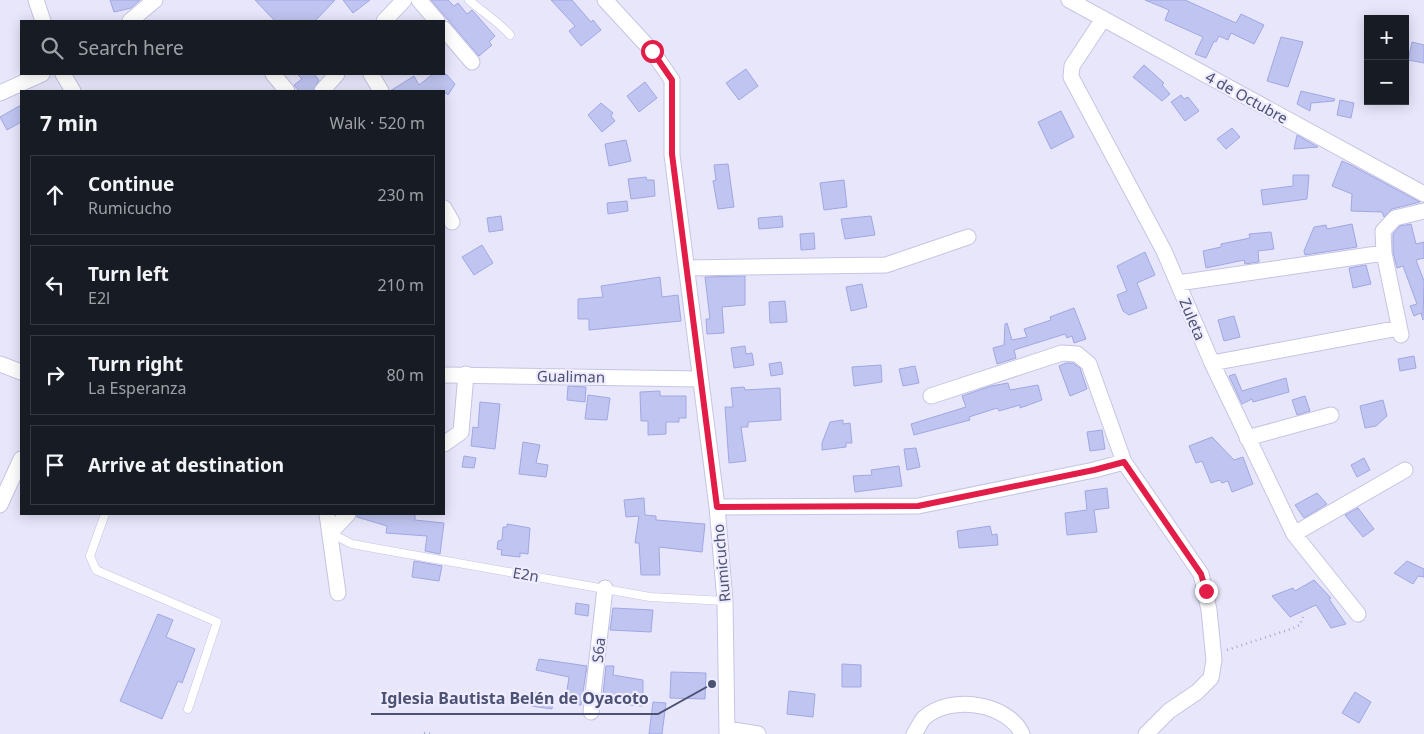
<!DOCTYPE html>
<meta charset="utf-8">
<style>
body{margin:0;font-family:"Noto Sans",sans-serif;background:#242831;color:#f1f3f6}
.controls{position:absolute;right:15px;top:15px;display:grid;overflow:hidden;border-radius:0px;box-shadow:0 2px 12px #0003}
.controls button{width:45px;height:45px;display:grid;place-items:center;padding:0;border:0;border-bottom:1px solid #363941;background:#171b24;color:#f1f3f6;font:25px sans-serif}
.stop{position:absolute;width:15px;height:15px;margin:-11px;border:4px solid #e11d48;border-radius:50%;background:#fff}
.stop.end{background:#e11d48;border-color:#fff;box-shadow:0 1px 5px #0008}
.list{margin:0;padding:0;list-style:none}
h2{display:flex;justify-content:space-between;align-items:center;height:65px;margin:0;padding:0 20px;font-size:21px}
h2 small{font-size:16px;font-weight:400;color:#9ea1a6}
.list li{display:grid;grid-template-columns:32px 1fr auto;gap:15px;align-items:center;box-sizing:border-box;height:80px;margin:0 10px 10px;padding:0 10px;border:1px solid #363941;border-radius:0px}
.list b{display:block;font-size:19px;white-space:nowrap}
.list p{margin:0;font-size:16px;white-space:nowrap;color:#9ea1a6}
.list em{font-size:16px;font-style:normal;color:#9ea1a6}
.icon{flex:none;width:28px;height:28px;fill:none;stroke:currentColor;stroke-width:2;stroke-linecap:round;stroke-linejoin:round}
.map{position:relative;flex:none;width:1424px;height:734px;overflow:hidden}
.search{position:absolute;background:#171b24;box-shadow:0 2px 12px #0003;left:20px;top:20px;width:425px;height:55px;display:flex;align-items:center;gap:12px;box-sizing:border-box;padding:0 18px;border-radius:0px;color:#9ea1a6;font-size:19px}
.panel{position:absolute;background:#171b24;box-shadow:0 2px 12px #0003;left:20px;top:90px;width:425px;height:425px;border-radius:0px}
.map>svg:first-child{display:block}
.building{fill:#bfc4f0;stroke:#a0a8e2}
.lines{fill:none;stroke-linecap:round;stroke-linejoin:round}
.lane-casing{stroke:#c5c5e2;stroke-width:9}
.street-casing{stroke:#c5c5e2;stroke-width:17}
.path{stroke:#a2a8d5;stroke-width:2.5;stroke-dasharray:1 4;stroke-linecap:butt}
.lane{stroke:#fff;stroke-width:8}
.street{stroke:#fff;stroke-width:15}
.route{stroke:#e11d48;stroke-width:6}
.labels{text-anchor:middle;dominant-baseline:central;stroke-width:4.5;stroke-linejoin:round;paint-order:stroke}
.street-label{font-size:15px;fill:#4c5274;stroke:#eeecfe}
.leader{fill:none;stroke:#4c5274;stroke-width:2}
.callout-dot{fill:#4c5274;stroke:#eeecfe;stroke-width:2}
.callout-label{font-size:16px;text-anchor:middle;font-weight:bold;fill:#4c5274;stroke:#eeecfe;stroke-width:4.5;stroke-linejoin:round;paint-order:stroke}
</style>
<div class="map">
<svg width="1424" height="734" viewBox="0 0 1424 734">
<rect width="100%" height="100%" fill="#e8e6fb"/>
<path class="building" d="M110 0H140L131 8 114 12Z
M255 0H335L315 21H275Z
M343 0H370L353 13Z
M431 0H448L454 6 458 3 467 14 472 10 495 36 489 42 492 45 479 56Z
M551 0H572L591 22 593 20 601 30 581 46 569 31 575 26Z
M1145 0H1185L1236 23 1241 14 1264 25 1254 44 1231 33 1228 40 1219 36 1216 42 1214 41 1206 58 1195 54 1203 37 1165 20 1169 10Z
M1281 37 1303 42 1288 87 1267 81Z
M1412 42 1424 45V63L1408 60Z
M1144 65 1164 83 1162 85 1170 94 1162 101 1133 77Z
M746 69 758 86 739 100 726 83Z
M297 74H314L319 80 313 91H299L294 85 302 79Z
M433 74H446L455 84 448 95 446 93 444 94V91H390L414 76 419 85Z
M645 82 657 98 639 112 627 96Z
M1301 91 1335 99 1334 101 1311 103 1310 111 1297 104Z
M1181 95 1184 99 1188 97 1199 111 1185 121 1171 102Z
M1340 100 1354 103 1351 118 1337 115Z
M601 103 613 113 611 116 615 121 602 132 588 115Z
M21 105V122L7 130 0 117Z
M1061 111 1074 137 1051 149 1038 122Z
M1232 128 1240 137 1226 149 1217 139Z
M1297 135 1318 147 1294 149Z
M626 140 631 161 609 166 605 144Z
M1342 161 1351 165 1420 202 1392 209 1384 217 1382 212 1351 211 1352 194 1332 186Z
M728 164 734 207 718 209 713 181 716 180 714 165Z
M1293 175H1309L1307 199 1263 205 1261 190 1293 186Z
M646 177 647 180H654L655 196 631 199 628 179Z
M844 180 847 207 824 210 820 183Z
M627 201 628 211 608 214 607 203Z
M501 216 503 230 489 232 487 218Z
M782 216 783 227 759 229 758 218Z
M871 216 875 235 845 239 841 219Z
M1352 224 1357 247 1305 255 1304 251 1314 227 1326 225 1327 229Z
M1411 224 1416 244 1424 242V258L1416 260 1424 281 1423 320 1421 313 1414 316 1410 306 1417 304 1403 266 1397 268 1393 252V234L1400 226Z
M1271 232 1274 249 1258 251 1259 262 1245 264 1244 260 1206 268 1203 251 1221 247V244L1250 238 1249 234Z
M814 233 815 249 801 250 800 234Z
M482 245 493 263 474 275 462 257Z
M1145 252 1155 275 1137 283 1147 308 1129 315 1123 311 1117 295 1127 291 1117 266Z
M1366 265 1371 284 1353 288 1349 268Z
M745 276V305L722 307 724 333 707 334 706 319H710L705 277Z
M660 277 662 297 678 295 681 321 589 330V319H578V299L603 297 601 286Z
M862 284 867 307 851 311 846 287Z
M785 301 787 322 770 323 769 302Z
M1074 308 1086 339 1074 343 1072 336 1067 338 1065 334 1014 350 1016 358 997 364 993 348 1004 345 1005 324 1007 323 1012 340 1027 337 1024 329 1051 320 1050 317Z
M1234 316 1240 337 1224 341 1218 320Z
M745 346 746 354 752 353 754 365 734 368 731 348Z
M1414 356 1416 368 1400 371 1398 359Z
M781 362 783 374 771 376 769 364Z
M1066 363H1073L1080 368 1087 389 1070 396 1059 366Z
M881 365 882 382 854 386 852 367Z
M915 366 919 383 903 386 899 369Z
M1235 374 1242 391 1286 378 1289 392 1253 402 1252 399 1242 404 1229 376Z
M1008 383 1010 390 1038 385 1042 400 1020 408V405L999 411 997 408 969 417 970 420 914 435 911 424 966 407 962 396 991 386Z
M568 386 586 387 585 402 567 400Z
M744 387 745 390 780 388 781 420 748 422V427H741L746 461 729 463 725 407H733L731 388Z
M660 391V396H686V418H679V422H666V434L648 435V421H641L640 392Z
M588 395 610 398 607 420 585 419Z
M1305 396 1310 411 1297 415 1292 400Z
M1383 400 1387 416 1376 426 1365 428 1360 406Z
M480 402 500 404 495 449 471 446 473 427 478 428Z
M843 420V424L850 423 852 443H846V447L822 450V443L830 422Z
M1102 430 1105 449 1090 451 1087 432Z
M1212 437 1234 460 1243 457 1253 484 1232 492 1228 481 1222 483 1220 480 1211 483 1202 461 1196 463 1189 446Z
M523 442 540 445 536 463 548 465 546 477 519 474Z
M916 448 920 467 907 470 904 449Z
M464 456 476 458 474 468 462 467Z
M1364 458 1370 470 1357 477 1351 465Z
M899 466 902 486 855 492 853 476 872 475 871 470Z
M1107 488 1109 508 1094 510 1097 532 1067 535 1065 513 1087 510 1085 491Z
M1317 493 1327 504 1304 518 1295 505Z
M644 498 645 515 656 516V520L705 524 702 552 659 547 660 575H641L639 543H635L639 516 626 517 624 500Z
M1358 508 1374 529 1363 537 1345 515Z
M357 514H415V520L444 523 440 554 425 551 427 536 386 533 387 526 357 517Z
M507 524 530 528 528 554 520 553V557L501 555 502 550 497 549 498 541 502 540 503 527H507Z
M990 526 992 535 997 534 998 545 959 548 957 531Z
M414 561 442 566 439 581 412 577Z
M1407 561 1424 569V577L1418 576 1413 584 1394 573Z
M1314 580 1331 598 1329 599 1346 624 1331 628 1316 605 1290 617 1272 596 1293 588 1295 591Z
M576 603 589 605 588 616 575 614Z
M613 608 653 610 651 632 610 630Z
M158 614 173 620 166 637 195 649 182 683 178 681 162 719 120 701Z
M539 659 587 666 581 705 565 703 569 677 536 670Z
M842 664 861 665V687H842Z
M606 666H614L613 675 643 680V706L602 703Z
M671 672 706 673 705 699 670 698Z
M789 691 815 694 813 717 787 714Z
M533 692 554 695 552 709 531 706Z
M1355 692 1371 702 1359 723 1342 713Z
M653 702 666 703 662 734H649Z"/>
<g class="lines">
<g class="lane-casing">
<path id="lane" d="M469 0C482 12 498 21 510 35
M105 514 90 556 96 570 217 622 188 709
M330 533 352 544 379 549 650 597 725 601"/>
</g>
<g class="street-casing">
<path id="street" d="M36 0 43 21
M419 0 437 21
M605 0 652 51 672 80V155L717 507 725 601 727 734
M1069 0 1424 194
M1103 19 1072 66 1071 77 1164 251 1212 363 1294 534 1358 614
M130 21 155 0
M384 21 404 0
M444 29 472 62
M63 74 73 91
M273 74 287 91
M371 74 381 91
M322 91 337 74
M0 93 42 74
M444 208 452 222
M687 268 886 265 968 237
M1178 283 1384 253
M1401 335 1384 253 1383 231 1395 218 1424 211
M1212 363 1399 328
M0 364 21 372
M444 375 699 379
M931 396 1062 353 1077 354 1089 364 1124 462 1201 574 1209 610 1214 660 1211 678 1197 692 1169 711 1146 734
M1247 438 1331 415
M444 444 461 432 466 374
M0 505 21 459
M717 507 918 506 1094 470 1124 462
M327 514 338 593
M330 533 348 514
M1294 534 1405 470
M591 712 605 588
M727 729 758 734
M914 734C918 729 920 722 924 718 950 694 1008 703 1022 734"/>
</g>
<path class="path" d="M1227 650 1291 629 1300 625 1303 617
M424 733 432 734"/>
<use href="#lane" class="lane"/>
<use href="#street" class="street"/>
</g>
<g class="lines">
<path class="route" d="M652 51 672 80V154L717 507 918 506 1094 470 1124 462 1201 574 1206 591"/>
</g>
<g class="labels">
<g class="street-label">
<text transform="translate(1247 97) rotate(29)">4 de Octubre</text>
<text transform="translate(1193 319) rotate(67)">Zuleta</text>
<text transform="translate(571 376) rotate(1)">Gualiman</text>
<text transform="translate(721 563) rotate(-95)">Rumicucho</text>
<text transform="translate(526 574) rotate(10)">E2n</text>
<text transform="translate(598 650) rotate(-84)">S6a</text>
</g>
</g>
<path class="leader" d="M712 684L658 714H371"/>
<circle class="callout-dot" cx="712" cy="684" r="5"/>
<g class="callout-label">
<text x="515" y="704">Iglesia Bautista Belén de Oyacoto</text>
</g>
</svg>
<div class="controls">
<button>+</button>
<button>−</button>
</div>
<div class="stop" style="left:652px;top:51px"></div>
<div class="stop end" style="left:1206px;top:591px"></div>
<div class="search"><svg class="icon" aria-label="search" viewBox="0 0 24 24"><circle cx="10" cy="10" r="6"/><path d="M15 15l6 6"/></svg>Search here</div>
<section class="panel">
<h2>7 min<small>Walk · 520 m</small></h2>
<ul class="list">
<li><svg class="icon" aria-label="ahead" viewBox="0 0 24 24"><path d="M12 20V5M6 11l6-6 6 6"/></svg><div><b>Continue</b><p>Rumicucho</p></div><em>230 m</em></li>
<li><svg class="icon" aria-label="left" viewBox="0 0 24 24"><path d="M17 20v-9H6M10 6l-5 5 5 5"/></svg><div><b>Turn left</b><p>E2l</p></div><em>210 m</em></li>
<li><svg class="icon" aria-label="right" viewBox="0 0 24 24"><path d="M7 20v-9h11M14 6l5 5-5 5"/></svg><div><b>Turn right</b><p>La Esperanza</p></div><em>80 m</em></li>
<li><svg class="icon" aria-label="arrive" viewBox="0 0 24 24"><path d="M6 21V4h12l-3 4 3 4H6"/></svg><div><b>Arrive at destination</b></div></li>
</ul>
</section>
</div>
